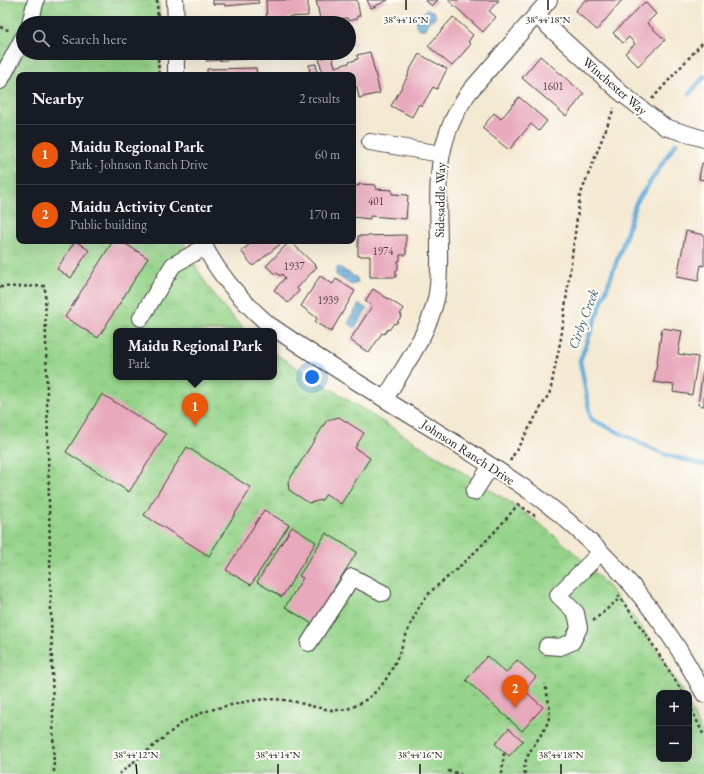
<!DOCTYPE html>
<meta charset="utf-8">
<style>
body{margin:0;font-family:"EB Garamond",serif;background:#242831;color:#f1f3f6}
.controls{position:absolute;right:12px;bottom:12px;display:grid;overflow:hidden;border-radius:8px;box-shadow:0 4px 16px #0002}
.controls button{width:36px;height:36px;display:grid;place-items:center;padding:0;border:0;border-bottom:1px solid #363941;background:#171b24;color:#f1f3f6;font:20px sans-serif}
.you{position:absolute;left:312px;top:377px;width:14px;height:14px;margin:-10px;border:3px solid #fff;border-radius:50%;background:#1a73e8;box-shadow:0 0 0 6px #1a73e833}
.badge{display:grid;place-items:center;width:26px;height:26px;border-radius:50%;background:#ea580c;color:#fff;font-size:13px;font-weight:700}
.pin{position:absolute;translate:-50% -33px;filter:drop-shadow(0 1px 2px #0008)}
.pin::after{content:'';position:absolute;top:21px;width:14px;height:12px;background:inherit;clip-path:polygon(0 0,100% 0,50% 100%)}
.popup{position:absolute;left:113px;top:328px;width:164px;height:52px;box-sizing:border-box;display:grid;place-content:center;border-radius:8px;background:#171b24;filter:drop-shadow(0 1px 3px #0005);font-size:13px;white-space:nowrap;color:#9ea1a6}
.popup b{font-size:15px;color:#f1f3f6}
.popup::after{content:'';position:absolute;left:50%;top:100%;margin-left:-8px;border:8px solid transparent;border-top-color:#171b24}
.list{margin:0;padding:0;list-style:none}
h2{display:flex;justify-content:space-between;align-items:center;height:52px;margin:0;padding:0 16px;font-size:17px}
h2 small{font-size:13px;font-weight:400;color:#9ea1a6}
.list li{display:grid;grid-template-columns:26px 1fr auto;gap:12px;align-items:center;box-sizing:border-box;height:60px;padding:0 16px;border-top:1px solid #363941}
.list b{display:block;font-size:15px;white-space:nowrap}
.list p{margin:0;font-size:13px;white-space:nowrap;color:#9ea1a6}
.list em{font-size:13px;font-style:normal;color:#9ea1a6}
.icon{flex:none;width:22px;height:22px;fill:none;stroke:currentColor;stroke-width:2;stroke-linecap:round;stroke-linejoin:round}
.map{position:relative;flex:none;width:704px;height:774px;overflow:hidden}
.search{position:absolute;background:#171b24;box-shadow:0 4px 16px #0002;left:16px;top:16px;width:340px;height:44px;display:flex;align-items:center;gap:10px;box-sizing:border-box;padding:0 14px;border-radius:22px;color:#9ea1a6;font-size:15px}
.panel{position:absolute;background:#171b24;box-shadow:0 4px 16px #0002;left:16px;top:72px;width:340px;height:172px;border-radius:8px}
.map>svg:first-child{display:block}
.park{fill:url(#park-tufts);stroke:#587853}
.water{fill:url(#water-rules);stroke:#41657c}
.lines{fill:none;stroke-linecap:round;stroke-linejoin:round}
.stream{stroke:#66aedd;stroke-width:4.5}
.building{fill:#e8a9bc}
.minor-casing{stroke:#3c3b37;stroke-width:18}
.path{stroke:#3c3b37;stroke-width:2.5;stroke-dasharray:3 3;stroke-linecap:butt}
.minor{stroke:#fff;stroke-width:16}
.ticks{fill:none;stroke:#1c1c1c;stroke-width:1.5}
.labels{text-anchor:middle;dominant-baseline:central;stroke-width:4;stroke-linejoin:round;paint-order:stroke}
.number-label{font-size:11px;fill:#4f3f44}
.street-label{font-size:13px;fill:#1c1c1c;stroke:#fdfcf7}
.water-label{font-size:14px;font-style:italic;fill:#3d5e73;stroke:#fdfcf7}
.ticks-label{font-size:10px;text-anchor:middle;fill:#1c1c1c;stroke:#fdfcf7;stroke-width:4;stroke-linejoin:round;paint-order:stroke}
</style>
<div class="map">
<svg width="704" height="774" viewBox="0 0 704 774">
<defs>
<pattern id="park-tufts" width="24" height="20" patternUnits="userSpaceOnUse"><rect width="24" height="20" fill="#95d48a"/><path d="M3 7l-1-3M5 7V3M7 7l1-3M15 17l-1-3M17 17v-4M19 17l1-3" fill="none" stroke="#80b576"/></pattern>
<pattern id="water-rules" width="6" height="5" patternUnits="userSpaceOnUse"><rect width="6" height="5" fill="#66aedd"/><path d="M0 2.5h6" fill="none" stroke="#538db2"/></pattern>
</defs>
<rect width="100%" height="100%" fill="#fdfcf7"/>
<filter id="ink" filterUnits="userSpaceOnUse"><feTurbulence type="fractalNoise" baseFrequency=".025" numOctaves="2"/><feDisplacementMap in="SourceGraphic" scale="8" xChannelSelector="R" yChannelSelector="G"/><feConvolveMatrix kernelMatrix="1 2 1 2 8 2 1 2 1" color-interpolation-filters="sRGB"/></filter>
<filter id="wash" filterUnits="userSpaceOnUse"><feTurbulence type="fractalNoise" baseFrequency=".012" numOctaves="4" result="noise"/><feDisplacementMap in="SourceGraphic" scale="16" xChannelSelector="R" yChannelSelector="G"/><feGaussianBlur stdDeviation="0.9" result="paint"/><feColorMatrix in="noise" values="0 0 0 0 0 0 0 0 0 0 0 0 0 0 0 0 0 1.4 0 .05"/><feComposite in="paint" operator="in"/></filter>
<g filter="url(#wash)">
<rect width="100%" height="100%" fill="#f4e9d2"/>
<path class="park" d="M0 0H159L160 23H23V53H160L161 75H19V241H183C200 278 217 302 246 331H116V377H274V353L508 501C562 538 611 582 647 636 660 654 671 674 683 693H659V759H689V705L704 737V774H0Z"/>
<path class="water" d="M427 9 433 11 435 14V18L428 22 425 29H419L416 26V21Z
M339 267 357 278 358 283 351 285 336 275V269Z
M359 304 367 309 355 328 348 323Z"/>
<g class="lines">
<path class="stream" d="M690 93 704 77
M676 143 636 203 623 244 580 361 591 419 663 454 704 465"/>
</g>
<g id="blocks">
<path class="building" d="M213 0H258L259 3 225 6V4H213Z
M266 0H308V16L288 17V23H267Z
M316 0H357L360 16H357V19L348 21 347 18 335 20V23H321Z
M367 0H388L371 8Z
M425 0H438L432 6Z
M448 0H499L489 11 496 17 483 32Z
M585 0H622L597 30 575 11Z
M645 2 656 14 647 23 665 40 638 66 625 53 635 44 629 37 623 43 613 33Z
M453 17 473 35 468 42 471 44 452 66 428 46Z
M250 21V23H229V22Z
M353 39 354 45 349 46V40Z
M370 52 380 93 359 98 357 87 353 88V75H323L319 59 332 55 335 67 349 63V62L358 59 357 55Z
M206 53H248V59L206 61Z
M419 54 447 69 437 89 433 87 422 106 419 104 412 117 391 106 409 74 408 73Z
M540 56 584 94 566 116 522 78Z
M316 64 317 71 310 73 309 65Z
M256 68 257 75H207V69Z
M519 97 547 121 539 131 531 124 509 150 482 128 494 113 501 119Z
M702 163H704V180L699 179Z
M359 184 376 185V189L392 190V194L408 195 406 219 370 216V219L353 217V185L359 186Z
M686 231 704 235V266L701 265 698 281 677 277Z
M406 235V255H400V261H398V270H396V277H370V256H358V236Z
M75 241 89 250 71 278 57 269Z
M113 241H121L148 258 98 338 65 317Z
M254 241H284L253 266 241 251Z
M290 241 317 267 297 288 299 291 288 303 274 290 285 278 282 274 280 276 277 273 275 274 266 266Z
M320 276 333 284 336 279 355 291 331 332 315 322 317 318 301 306Z
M373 289 404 309 400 314 402 315 396 324 394 323 389 330 388 329 384 334 382 333 369 353 350 340 372 306 365 301Z
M662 328 682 331 678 354 698 357 692 395 673 392 674 385 654 382Z
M703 370 704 371V406L698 405Z
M102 394 166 434 129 492 66 452Z
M339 417 364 433 355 448 370 458 341 504 326 494 322 500 309 503 289 490 288 482 327 420Z
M187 447 251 488 209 556 144 515Z
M264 510 289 525 251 585 226 570Z
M292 527 316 542 282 597 257 582Z
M326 533 357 552 330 595 335 598 317 627 285 607 303 578 299 576Z
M487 656 506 673 517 660 536 677 524 690 543 707 522 731 466 680Z
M509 728 523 741 509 756 495 744Z"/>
</g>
</g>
<g filter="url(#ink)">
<use href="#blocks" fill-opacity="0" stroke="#3c3b37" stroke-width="1"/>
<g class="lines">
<g class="minor-casing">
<path id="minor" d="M175 0 176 23
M536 15 620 92 665 127 704 139
M30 23 36 0
M176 53V75
M0 81 23 38
M370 142 441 154
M202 241C217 274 241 300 268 324 329 366 394 405 457 444 499 471 543 497 580 532 631 578 673 633 704 694
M141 318 173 265 205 247
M385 399C404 366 427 337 436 299 440 281 439 263 439 245 438 185 433 141 470 91L549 0
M474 492 491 466
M309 643 352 577 383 593
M547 646 560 647 572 642 579 628 576 613 558 595 601 552"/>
</g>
<path class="path" d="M157 0 158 23
M0 27 11 31
M158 53 159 75
M652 99 704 41
M0 287 45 286 54 774
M510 461 550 392 561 338 580 196 614 108
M518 504 535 516
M618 595 648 637 683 693
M593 621 620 598
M689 704 704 736
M448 771 461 774
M119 774C133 763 147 751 161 740 171 732 181 722 193 717 206 710 221 707 236 704 252 700 267 698 284 700 306 702 332 717 355 706 402 683 398 634 426 597 435 586 449 577 459 567 481 547 501 526 519 503
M502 774 504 753
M525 774C520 757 543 737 548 721 552 710 547 696 545 684"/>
<use href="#minor" class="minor"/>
</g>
</g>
<path class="ticks" d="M406 0V10M548 0V10M136 764 137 774M278 764V774M420 764V774M561 764V774"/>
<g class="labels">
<g class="number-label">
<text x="553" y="86">1601</text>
<text x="376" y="201">401</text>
<text x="383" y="251">1974</text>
<text x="294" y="266">1937</text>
<text x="328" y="300">1939</text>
</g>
<g class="street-label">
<text transform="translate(615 86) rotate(41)">Winchester Way</text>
<text transform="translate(440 200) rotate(-89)">Sidesaddle Way</text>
<text transform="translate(468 452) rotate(33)">Johnson Ranch Drive</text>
</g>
<g class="water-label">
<text transform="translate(583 319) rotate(-70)">Cirby Creek</text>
</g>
</g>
<g class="ticks-label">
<text x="406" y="23">38°44'16"N</text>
<text x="548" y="23">38°44'18"N</text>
<text x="136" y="758">38°44'12"N</text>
<text x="278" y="758">38°44'14"N</text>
<text x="420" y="758">38°44'16"N</text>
<text x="561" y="758">38°44'18"N</text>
</g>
</svg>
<div class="controls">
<button>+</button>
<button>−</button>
</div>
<div class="you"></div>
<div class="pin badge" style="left:195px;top:426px">1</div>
<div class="popup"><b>Maidu Regional Park</b>Park</div>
<div class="pin badge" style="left:515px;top:708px">2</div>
<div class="search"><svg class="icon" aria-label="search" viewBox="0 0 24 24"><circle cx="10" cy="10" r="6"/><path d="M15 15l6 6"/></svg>Search here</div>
<section class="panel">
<h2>Nearby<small>2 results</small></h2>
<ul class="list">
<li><span class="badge">1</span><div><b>Maidu Regional Park</b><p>Park · Johnson Ranch Drive</p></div><em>60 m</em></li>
<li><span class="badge">2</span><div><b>Maidu Activity Center</b><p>Public building</p></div><em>170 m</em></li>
</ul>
</section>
</div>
